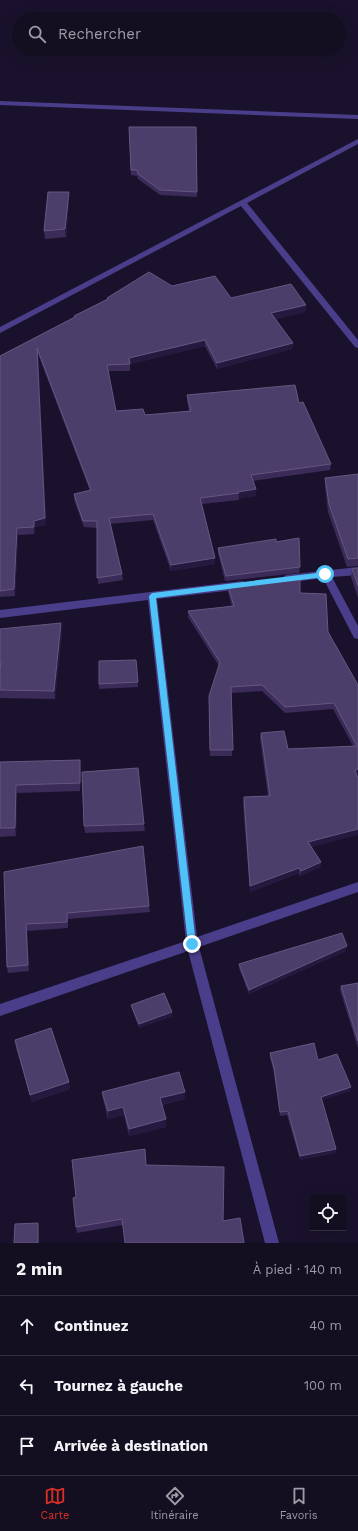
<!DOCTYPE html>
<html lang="fr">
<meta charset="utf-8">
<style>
body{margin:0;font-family:"Work Sans",sans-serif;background:#211c2e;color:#f1f3f6}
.controls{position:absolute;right:12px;bottom:12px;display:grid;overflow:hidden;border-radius:0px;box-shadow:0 4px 16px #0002}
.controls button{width:36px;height:36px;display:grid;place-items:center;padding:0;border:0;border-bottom:1px solid #332e3f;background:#140e21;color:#f1f3f6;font:20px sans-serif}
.stop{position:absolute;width:12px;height:12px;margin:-9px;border:3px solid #4fc3f7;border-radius:50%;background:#fff}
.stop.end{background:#4fc3f7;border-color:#fff;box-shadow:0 1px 4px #0008}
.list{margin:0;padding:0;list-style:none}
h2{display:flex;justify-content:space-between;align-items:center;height:52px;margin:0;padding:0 16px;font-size:17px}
h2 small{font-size:13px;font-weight:400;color:#9d9ca5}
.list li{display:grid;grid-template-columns:26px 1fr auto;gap:12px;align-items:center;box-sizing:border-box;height:60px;padding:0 16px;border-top:1px solid #332e3f}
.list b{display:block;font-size:15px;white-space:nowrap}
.list em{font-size:13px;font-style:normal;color:#9d9ca5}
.icon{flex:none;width:22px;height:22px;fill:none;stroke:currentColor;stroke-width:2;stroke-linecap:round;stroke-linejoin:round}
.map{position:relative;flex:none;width:358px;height:1243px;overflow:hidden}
.search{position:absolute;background:#140e21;box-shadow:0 4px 16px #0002;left:12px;right:12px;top:12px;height:44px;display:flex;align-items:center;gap:10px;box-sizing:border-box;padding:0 14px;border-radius:22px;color:#9d9ca5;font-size:15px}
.sheet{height:232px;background:#140e21}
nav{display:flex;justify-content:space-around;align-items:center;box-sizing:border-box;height:56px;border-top:1px solid #332e3f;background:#140e21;font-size:11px;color:#9d9ca5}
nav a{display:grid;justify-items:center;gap:2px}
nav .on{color:#d93025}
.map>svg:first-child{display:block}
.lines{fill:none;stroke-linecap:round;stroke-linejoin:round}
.street{fill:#4a3e8a;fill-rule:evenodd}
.wall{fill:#3a2b58}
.shaded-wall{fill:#25193f}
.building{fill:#4c3e6a;stroke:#645781}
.route{fill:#4fc3f7}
</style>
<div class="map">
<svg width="358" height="1243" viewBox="0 0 358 1243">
<rect width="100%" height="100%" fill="#1a122c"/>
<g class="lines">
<path class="street" d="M0 101 358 115V119L0 105Z
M358 139V144L247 203 358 340V348L355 347 241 206 0 333V327Z
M358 567V575L332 577 358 626V639L354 638 323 578 286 583 281 579 286 575Z
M242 581 245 582 247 585 245 588 242 589 157 599 197 937 358 882V892L199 947 279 1243H265L188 951 0 1016V1004L186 941 148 600 0 618V610Z"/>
</g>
<path class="wall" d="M129 127H196L197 197 160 195 138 179 137 176 131 175Z
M69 192V201L66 237 45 239 44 231Z
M172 286 231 298 306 305 305 312 275 319 293 343 292 349 217 369 205 346 130 364V371H108L116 411 145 415 189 411 187 401V395L299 403 331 464 330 470 253 481 256 496 239 498V500L202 504 215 558V564L171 571 153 520 110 524 122 574 123 580 98 584 97 528 84 527 74 500V494L90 491 38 354 46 525 35 527 34 534 18 535 15 596 0 597V356L74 317V316L107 299V298Z
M358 474V566L347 567 328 512 325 486V478Z
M276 542 300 567 299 573 225 581 218 553V548Z
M358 568V598L351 577 352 569Z
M228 586 300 593 328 632 358 685 356 775 311 847 321 862 320 867 300 876 299 873 250 892 243 803 244 797 268 796 260 738 261 733 288 749 353 746 333 709 285 713 262 691 231 693 232 756H210L209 702 219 666 188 617V611L232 607 228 592Z
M0 629 62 632 55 699 0 698Z
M136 660 138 687 99 689V684Z
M0 762 81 768 80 791 17 793 16 836 0 837Z
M144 824 145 831 85 833 84 826Z
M4 872 149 906 150 912 68 919V928L27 931 29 971 8 973 7 967Z
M346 951 249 994 239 968V964Z
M358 983V1048L340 990 341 986Z
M131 1005 173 1016 139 1028 132 1009Z
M15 1040 69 1082 70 1089 32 1102 16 1048Z
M270 1053 318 1060 350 1091 322 1100 336 1149 335 1153 300 1160 287 1115 280 1116 274 1072 270 1058Z
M102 1092H185V1099L162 1105 166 1119V1127L129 1136 124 1115 108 1119 103 1099Z
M146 1165 223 1221 244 1243 123 1225 77 1233 76 1227V1197Z"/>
<path class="shaded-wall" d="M69 192V201L66 237 65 229Z
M306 305 305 312 271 320V313Z
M205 340V346L130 364 129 358Z
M293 343 292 349 217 369V363Z
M38 354 46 525 35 527 34 534V527Z
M256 489V496L239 498 238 492Z
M17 528 18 535 15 596 14 589Z
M215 558V564L171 571V565Z
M61 623 62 632 55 699 54 691Z
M80 760 81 768 80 791Z
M358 769V774L354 776 355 770Z
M16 785 17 793 16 836 15 828Z
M358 829V835L308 848V842Z
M321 862 320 867 300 876 301 871Z
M299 868V873L250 892V886Z
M26 924 27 931 29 971 28 965Z
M347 946 346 951 249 994V990Z
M172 1012 173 1016 139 1028V1024Z
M69 1082 70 1089 32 1102 30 1095Z
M351 1087 350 1091 320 1101 321 1097Z
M185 1092V1099L160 1105V1098Z
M123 1107 124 1115 108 1119V1111Z
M166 1119V1127L129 1136V1129Z
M336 1149 335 1153 300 1160V1156Z
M38 1223 39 1227V1243H38Z"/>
<path class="building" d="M129 127H196L197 192 160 190 138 174 137 170H131Z
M48 192H69L65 229 44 231Z
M149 272 172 286 215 276 231 298 291 284 306 305 271 313 293 343 217 363 205 340 129 358 130 364 107 365 116 411 143 409 145 415 191 411 187 395 295 385 299 403 303 402 331 464 251 475 256 489 238 492 239 493 200 498 215 558 171 565 153 514 109 518 122 574 97 578V521H83L74 494 91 490 37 348 45 518 34 521V527L17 528 14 589 0 591V356L75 317 74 316 108 299 107 298Z
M358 474V558L348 559 329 504 325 478Z
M299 538 300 567 226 576 218 548 276 539V542Z
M358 568V586L352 569Z
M300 578V593L326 594 328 632 358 685V769L355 770 358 778V829L308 842 321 862 301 871 299 868 250 886 244 797 270 796 261 733 284 731 288 749 357 746 334 703 285 707 262 685 231 687 233 750H210L209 696 220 662 188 611 234 606 228 586Z
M61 623 54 691 0 690V670L1 662H0V629Z
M136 660 138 682 99 684V661Z
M80 760V783L16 785 15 828H0V762Z
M138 768 144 824 84 826 82 772Z
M143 846 149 906 67 913V922L26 924 28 965 7 967 4 872Z
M342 933 347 946 249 990 239 964Z
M358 983V1041L341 986Z
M164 993 172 1012 139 1024 131 1005Z
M51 1028 69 1082 30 1095 15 1040Z
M314 1043 318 1060 337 1054 351 1087 321 1097 336 1149 300 1156 288 1111 280 1112 274 1068 270 1053Z
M179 1072 185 1092 160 1098 166 1119 129 1129 123 1107 108 1111 102 1092Z
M145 1149 146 1165 224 1167 223 1221 240 1218 244 1243H125L122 1219 76 1227 73 1198 76 1197 72 1160Z
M38 1223V1243H14L15 1224Z"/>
<path class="route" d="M325 572 328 574 325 577 156 598 196 944 192 947 188 944 149 596 152 593Z"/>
</svg>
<div class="controls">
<button><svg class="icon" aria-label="locate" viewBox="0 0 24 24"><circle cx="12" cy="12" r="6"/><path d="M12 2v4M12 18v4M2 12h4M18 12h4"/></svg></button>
</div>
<div class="stop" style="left:325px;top:574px"></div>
<div class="stop end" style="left:192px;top:944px"></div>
<div class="search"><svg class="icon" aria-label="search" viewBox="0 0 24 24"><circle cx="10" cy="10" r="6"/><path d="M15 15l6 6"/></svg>Rechercher</div>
</div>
<section class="sheet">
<h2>2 min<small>À pied · 140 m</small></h2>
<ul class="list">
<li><svg class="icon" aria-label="ahead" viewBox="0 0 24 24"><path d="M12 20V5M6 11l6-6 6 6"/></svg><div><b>Continuez</b></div><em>40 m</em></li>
<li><svg class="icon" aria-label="left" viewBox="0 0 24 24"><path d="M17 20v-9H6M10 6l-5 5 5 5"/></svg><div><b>Tournez à gauche</b></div><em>100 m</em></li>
<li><svg class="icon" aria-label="arrive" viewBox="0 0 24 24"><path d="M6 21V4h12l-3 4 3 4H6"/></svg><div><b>Arrivée à destination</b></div></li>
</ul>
</section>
<nav>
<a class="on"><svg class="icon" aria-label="map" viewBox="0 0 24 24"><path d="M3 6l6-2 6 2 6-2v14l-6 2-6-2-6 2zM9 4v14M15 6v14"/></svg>Carte</a>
<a><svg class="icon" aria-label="directions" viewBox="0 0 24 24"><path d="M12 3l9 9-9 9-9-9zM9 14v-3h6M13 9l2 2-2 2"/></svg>Itinéraire</a>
<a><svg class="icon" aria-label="saved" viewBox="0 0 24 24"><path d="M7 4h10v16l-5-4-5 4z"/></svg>Favoris</a>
</nav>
